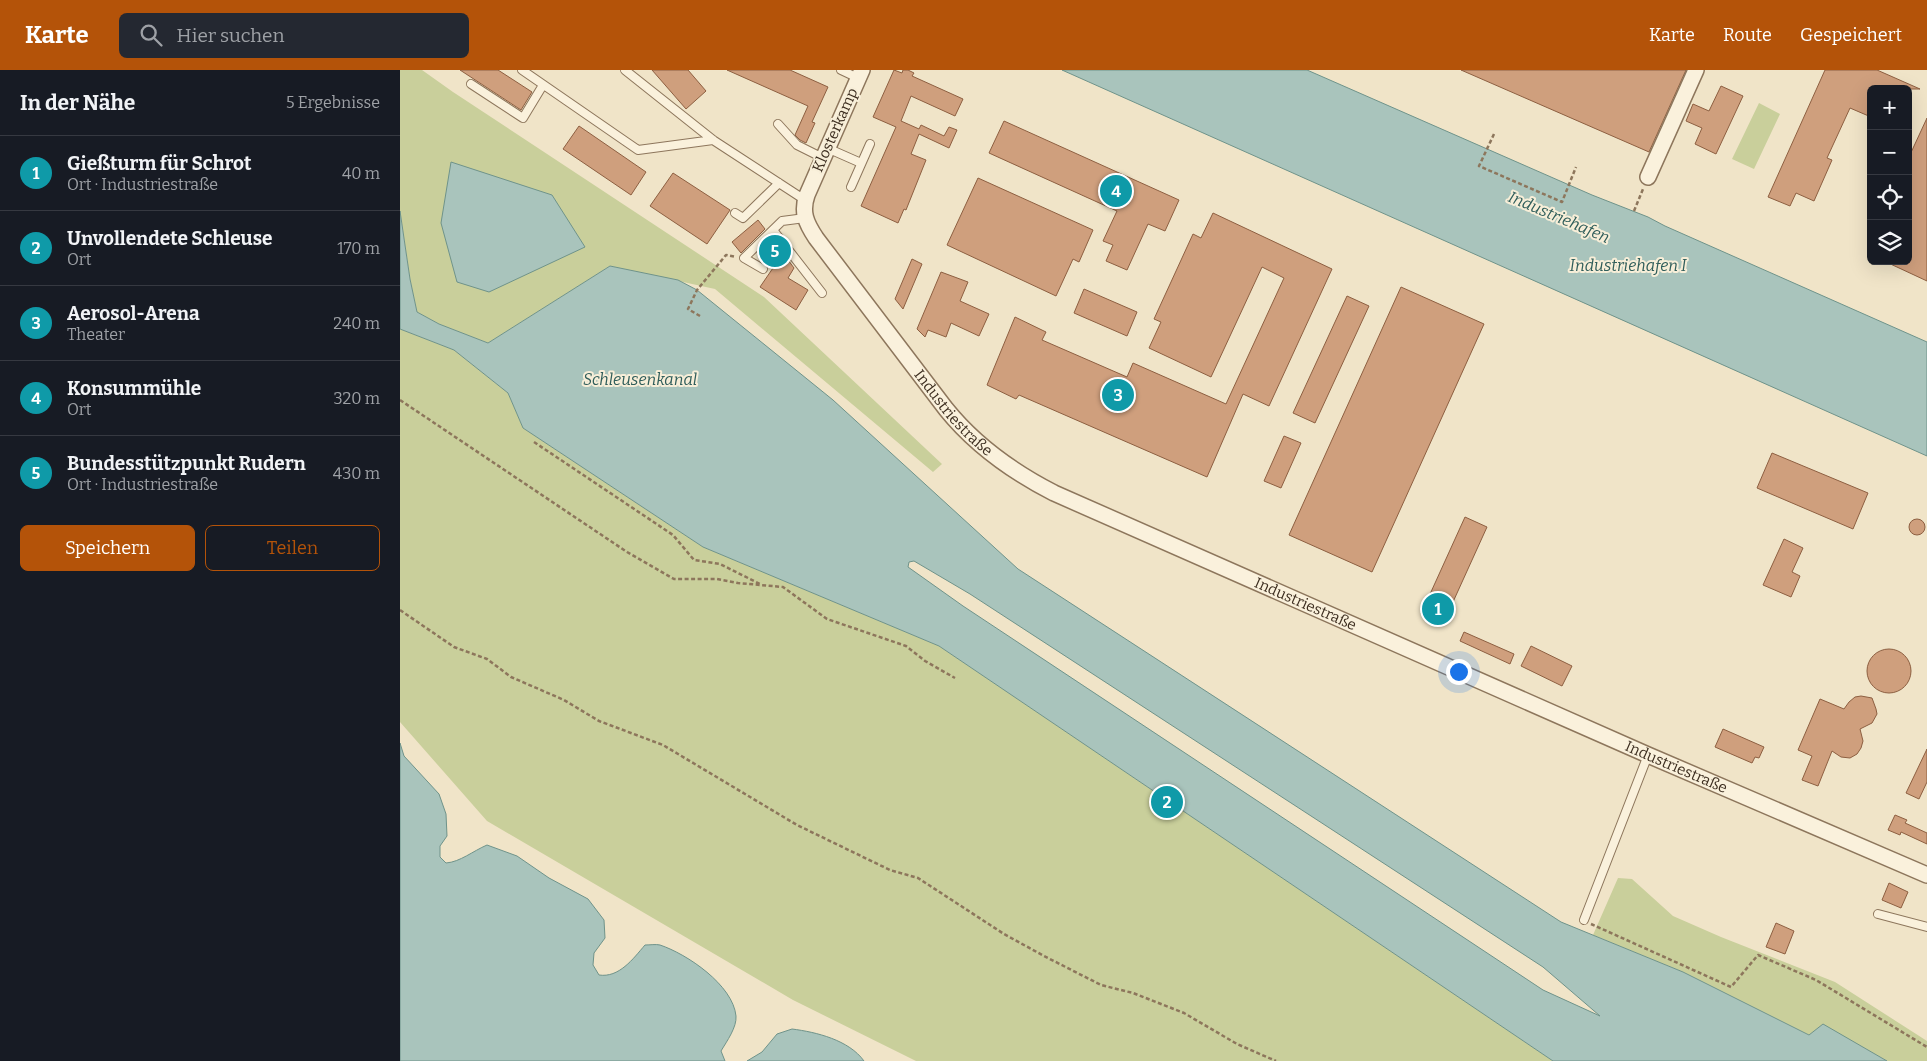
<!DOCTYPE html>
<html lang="de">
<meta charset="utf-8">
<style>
body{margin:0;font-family:Bitter,serif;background:#242831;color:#f1f3f6}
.controls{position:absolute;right:15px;top:15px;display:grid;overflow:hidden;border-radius:8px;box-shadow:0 5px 20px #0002}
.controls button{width:45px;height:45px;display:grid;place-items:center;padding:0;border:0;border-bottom:1px solid #363941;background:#171b24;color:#f1f3f6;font:25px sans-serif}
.you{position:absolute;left:1058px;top:601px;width:18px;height:18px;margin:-12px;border:4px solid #fff;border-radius:50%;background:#1a73e8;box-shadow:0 0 0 8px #1a73e833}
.badge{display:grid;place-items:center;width:32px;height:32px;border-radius:50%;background:#b45309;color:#fff;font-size:16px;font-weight:700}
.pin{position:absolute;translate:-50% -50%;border:2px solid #fff;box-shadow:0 1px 5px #0006}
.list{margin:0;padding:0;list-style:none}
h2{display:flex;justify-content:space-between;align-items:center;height:65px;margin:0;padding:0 20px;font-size:21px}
h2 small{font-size:16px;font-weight:400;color:#9ea1a6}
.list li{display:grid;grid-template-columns:32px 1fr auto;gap:15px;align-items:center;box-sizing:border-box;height:75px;padding:0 20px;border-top:1px solid #363941}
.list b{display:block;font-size:19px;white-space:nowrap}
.list p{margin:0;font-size:16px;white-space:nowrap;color:#9ea1a6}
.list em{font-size:16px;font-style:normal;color:#9ea1a6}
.actions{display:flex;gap:10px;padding:15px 20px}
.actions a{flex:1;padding:11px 0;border:1px solid #b45309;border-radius:8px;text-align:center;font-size:18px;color:#b45309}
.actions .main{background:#b45309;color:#fff}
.icon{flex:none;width:28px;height:28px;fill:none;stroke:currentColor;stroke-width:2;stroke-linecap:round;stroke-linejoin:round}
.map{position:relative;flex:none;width:1527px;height:991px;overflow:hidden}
header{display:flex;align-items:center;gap:30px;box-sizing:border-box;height:70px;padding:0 25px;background:#b45309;color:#fff}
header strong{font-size:24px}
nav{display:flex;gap:28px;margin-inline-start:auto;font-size:18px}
.search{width:350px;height:45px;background:#242831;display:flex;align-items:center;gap:12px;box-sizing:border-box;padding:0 18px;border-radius:8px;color:#9ea1a6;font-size:19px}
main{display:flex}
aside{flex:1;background:#171b24}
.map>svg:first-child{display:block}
.green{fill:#c9cf9b}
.water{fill:#a9c4bc;stroke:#6f938a;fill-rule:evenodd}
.building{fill:#cf9f7d;stroke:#8d5f41}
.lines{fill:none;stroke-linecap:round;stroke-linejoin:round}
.lane-casing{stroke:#8d765c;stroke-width:10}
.street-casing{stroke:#8d765c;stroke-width:18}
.path{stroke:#8d765c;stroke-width:2.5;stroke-dasharray:4 2.5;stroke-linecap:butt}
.lane{stroke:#faf1dc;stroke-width:8}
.street{stroke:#faf1dc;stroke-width:15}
.labels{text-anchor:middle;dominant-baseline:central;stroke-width:4;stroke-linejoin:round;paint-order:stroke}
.street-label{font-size:15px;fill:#3d2e20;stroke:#f7eed8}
.water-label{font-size:16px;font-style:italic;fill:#2f5d5a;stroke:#f7eed8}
</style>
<header>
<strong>Karte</strong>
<div class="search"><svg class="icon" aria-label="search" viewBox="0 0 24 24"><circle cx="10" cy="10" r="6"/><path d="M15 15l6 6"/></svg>Hier suchen</div>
<nav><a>Karte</a><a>Route</a><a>Gespeichert</a></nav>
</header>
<main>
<aside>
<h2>In der Nähe<small>5 Ergebnisse</small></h2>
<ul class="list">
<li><span class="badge" style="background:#0f9aa8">1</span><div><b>Gießturm für Schrot</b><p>Ort · Industriestraße</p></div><em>40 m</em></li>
<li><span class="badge" style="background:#0f9aa8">2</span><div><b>Unvollendete Schleuse</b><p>Ort</p></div><em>170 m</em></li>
<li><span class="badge" style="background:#0f9aa8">3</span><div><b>Aerosol-Arena</b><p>Theater</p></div><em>240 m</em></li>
<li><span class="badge" style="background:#0f9aa8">4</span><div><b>Konsummühle</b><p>Ort</p></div><em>320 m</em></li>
<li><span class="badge" style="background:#0f9aa8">5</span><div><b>Bundesstützpunkt Rudern</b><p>Ort · Industriestraße</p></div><em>430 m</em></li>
</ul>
<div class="actions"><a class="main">Speichern</a><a>Teilen</a></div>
</aside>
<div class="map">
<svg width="1527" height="991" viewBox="0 0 1527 991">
<rect width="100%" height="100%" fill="#f0e4c8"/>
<path class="green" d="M0 0H22L53 22 364 227 542 394 533 402 315 219 210 196 88 273 39 254 17 242 10 209 0 141Z
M1359 33 1380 44 1354 99 1332 89Z
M0 259 54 280 108 323 123 358 303 477 539 576 1153 991H516L393 930 87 751 0 652Z
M1218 808 1232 809 1273 846 1321 867 1435 912 1527 971V991H1487L1423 955 1409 965 1283 902 1193 865Z"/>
<path class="water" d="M662 0H907L1192 125 1248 147 1265 156 1527 272V386Z
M51 92 152 125 185 177 89 222 57 212 41 153Z
M0 141 10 209 17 242 39 254 88 273 210 196 278 210 297 220 433 330 618 499 1161 852 1283 902 1409 965 1423 954 1487 991H1153L539 576 303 477 123 358 108 323 54 280 0 259ZM514 491 570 524 1143 897 1200 946 1143 920 563 536 508 497 509 492Z
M0 673 4 686 39 724 46 744 47 766 40 776V787L46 793C60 792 73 781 87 775L117 786 149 808 188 829 204 850 205 868 194 883 193 895 199 905C219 908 233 889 245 875 250 875 256 874 260 875 287 884 333 915 336 946 337 957 327 971 321 981L325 991H0Z
M392 959C416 962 449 970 464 991H347L362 982 377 964Z"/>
<path class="building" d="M60 0H98L132 22 121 40Z
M252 0H288L306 21 286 39Z
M327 0H390L428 17 412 52 415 53 406 73 400 70 395 65 408 36Z
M494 0 502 3 503 0H508L514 3 512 6 563 29 555 46 511 26 501 51 519 59 521 55 544 66 549 57 557 60 549 78 519 64 511 84 526 90 506 140 504 139 498 153 461 136 496 57 473 47Z
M1061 0H1286L1249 82Z
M1425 0H1477L1520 19H1471V47L1450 38 1427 88 1432 90 1414 131 1396 123 1390 136 1368 127Z
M1321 16 1343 26 1316 84 1295 74 1302 58 1286 51 1293 34 1309 41Z
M1527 48V211L1484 191H1508V89Z
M604 51 779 130 765 161 748 154 727 200 706 191 713 175 703 171 717 141 589 83Z
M179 56 246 102 231 125 163 79Z
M273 103 330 140 307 174 250 136Z
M578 108 693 160 679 192 673 189 656 226 547 175Z
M813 143 932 199 869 336 843 324 807 407 619 325 616 329 587 315 615 247 646 262 642 270 727 307 733 293 826 334 884 208 862 197 811 307 749 278 761 252 754 249 793 164 801 168Z
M358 150 365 159 341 183 332 172Z
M374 171 394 198 388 208 408 220 396 240 360 217 373 198 363 192Z
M512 189 522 194 503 239 495 229Z
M541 202 568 212 560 231 589 244 579 266 551 253 546 267 528 260 525 267 517 259Z
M1001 217 1084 254 972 502 889 465Z
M684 219 737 242 727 266 674 243Z
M947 226 969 236 915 353 893 343Z
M884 366 901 373 881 418 864 411Z
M1372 383 1468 423 1453 459 1357 418Z
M1065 447 1087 457 1043 554 1021 544Z
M1509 457a8 8 0 1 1 16 0a8 8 0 1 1-16 0Z
M1384 469 1403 478 1392 502 1400 506 1391 527 1363 515Z
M1064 562 1114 584 1110 594 1060 571Z
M1131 576 1172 596 1162 616 1121 596Z
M1467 601a22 22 0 1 1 44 0a22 22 0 1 1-44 0Z
M1461 626 1472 628 1476 639 1477 644 1472 653 1460 659 1463 671 1461 678 1457 684 1450 688 1441 687 1432 681 1418 716 1402 710 1412 686 1398 680 1420 629 1444 639 1449 632 1455 627Z
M1323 659 1364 677 1359 688 1355 687 1352 693 1315 677Z
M1527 679V712L1519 729 1506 723Z
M1495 745 1507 750 1505 753 1527 763V774L1501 762 1500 765 1488 760Z
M1489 813 1508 822 1501 838 1482 830Z
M1376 853 1394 861 1385 884 1366 877Z"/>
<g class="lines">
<g class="lane-casing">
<path id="lane" d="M122 0 238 80 313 70
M225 0 313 70 405 130
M441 0 458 8
M71 14 123 48 143 15
M378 54 397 75 423 88
M427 78 461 93
M451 117 470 74
M335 143 343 148 379 113
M373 160 422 223
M363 199 344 188 382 151 405 148
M1478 844 1527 857
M1184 850 1248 685"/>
</g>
<g class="street-casing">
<g id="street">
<path id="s1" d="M462 0 407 125C401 142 406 153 416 168L546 339C575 375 613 402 654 423L1248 685 1527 805"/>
<path d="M1248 107 1296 0"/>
</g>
</g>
<path class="path" d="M1094 64 1079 96 1162 132 1176 97
M1234 141 1243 119
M300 246 288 239 297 220 326 185 336 187
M0 330 227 482 274 509H317L338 513 383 517 427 549 506 576 525 591 555 608
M134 372 273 465 294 490 320 494 360 514
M0 540 54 577 87 589 111 607 164 630 199 651 263 675 397 755 490 800 518 808 604 864 644 886 701 915 733 923 784 943 837 974 876 991
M1191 854 1331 917 1358 885 1416 910 1527 977"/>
<use href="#lane" class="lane"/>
<use href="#street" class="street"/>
</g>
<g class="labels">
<g class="street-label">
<text transform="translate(435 60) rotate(-66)">Klosterkamp</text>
<text stroke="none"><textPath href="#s1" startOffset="405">Industriestraße</textPath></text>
<text stroke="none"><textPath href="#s1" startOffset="810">Industriestraße</textPath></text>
<text stroke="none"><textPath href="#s1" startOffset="1215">Industriestraße</textPath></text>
</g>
<g class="water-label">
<text transform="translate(1159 147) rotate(23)">Industriehafen</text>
<text x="1228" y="195">Industriehafen I</text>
<text x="240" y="309">Schleusenkanal</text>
</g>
</g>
</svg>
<div class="controls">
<button>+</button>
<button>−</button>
<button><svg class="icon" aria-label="locate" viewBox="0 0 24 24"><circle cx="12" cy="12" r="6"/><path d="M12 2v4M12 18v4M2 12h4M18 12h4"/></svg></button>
<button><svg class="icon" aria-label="layers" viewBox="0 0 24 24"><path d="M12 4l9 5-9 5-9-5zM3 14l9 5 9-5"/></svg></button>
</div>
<div class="you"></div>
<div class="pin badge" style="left:1038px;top:539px;background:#0f9aa8">1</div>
<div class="pin badge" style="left:767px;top:732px;background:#0f9aa8">2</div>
<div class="pin badge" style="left:718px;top:325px;background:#0f9aa8">3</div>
<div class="pin badge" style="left:716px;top:121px;background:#0f9aa8">4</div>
<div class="pin badge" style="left:375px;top:181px;background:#0f9aa8">5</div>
</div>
</main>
